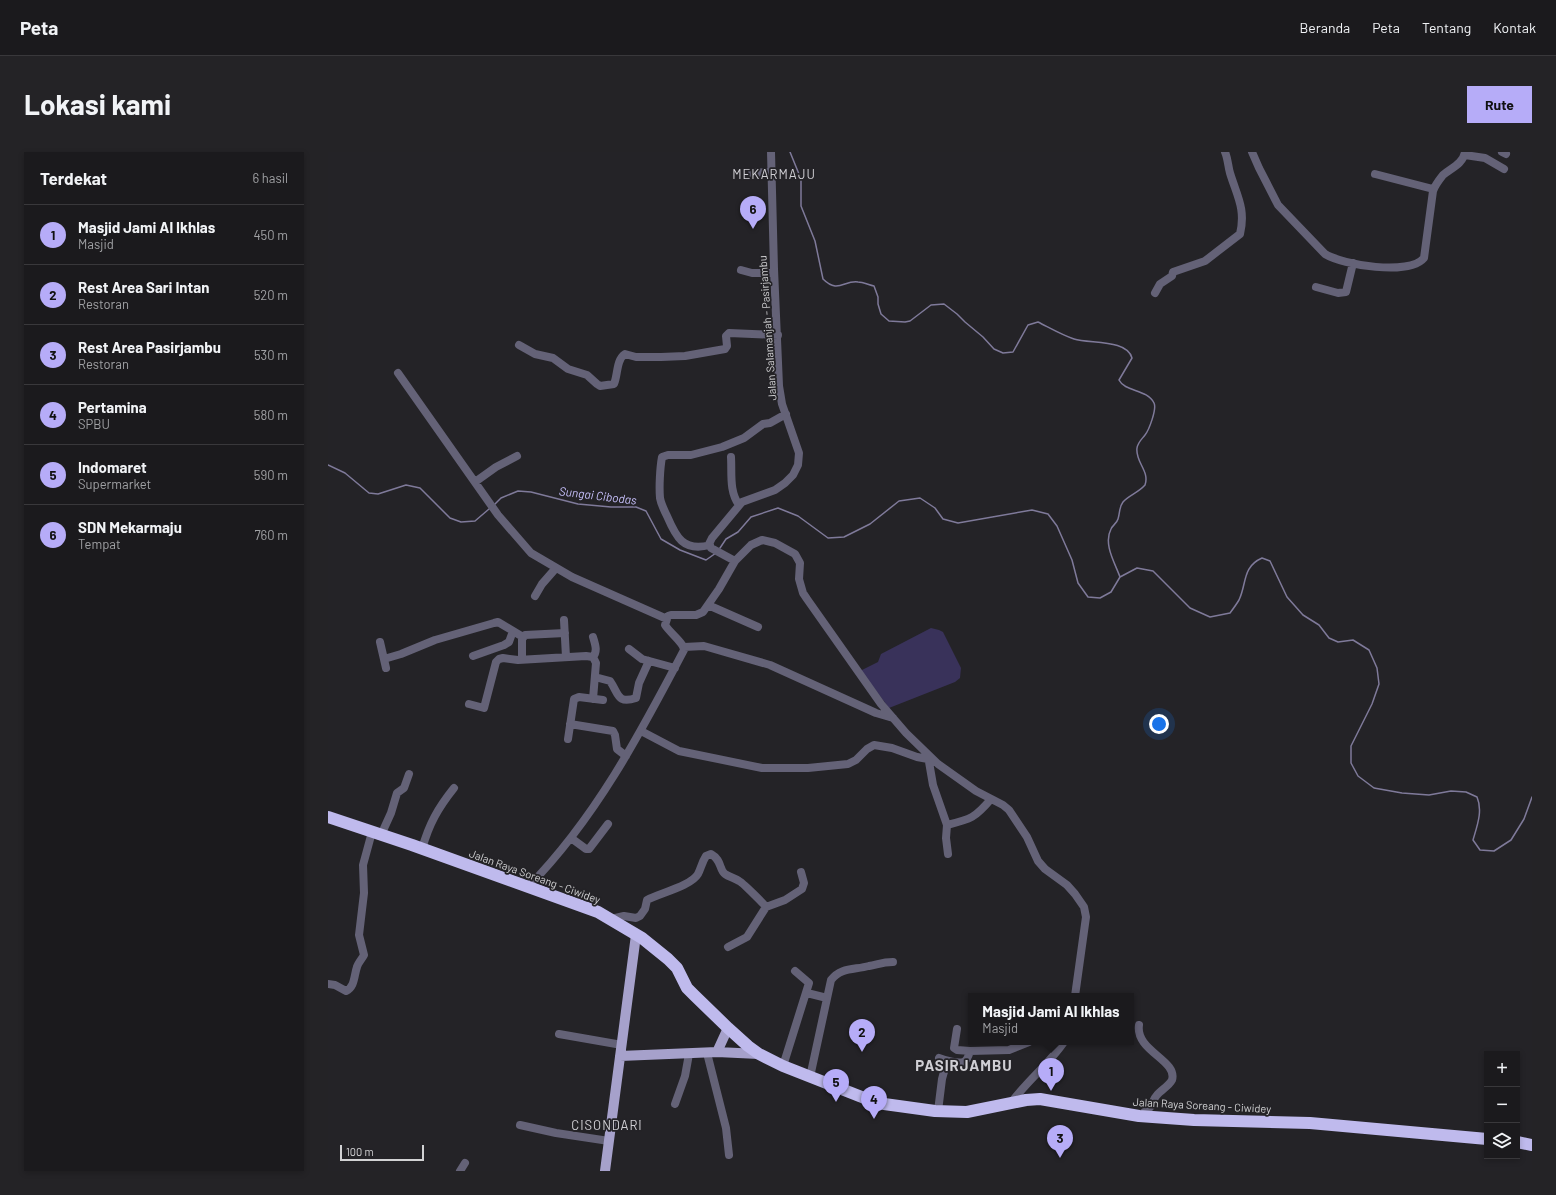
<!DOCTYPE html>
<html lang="id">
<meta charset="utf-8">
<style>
body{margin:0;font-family:Barlow,sans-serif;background:#242326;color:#f1f3f6}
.controls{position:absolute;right:12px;bottom:12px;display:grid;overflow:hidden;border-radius:0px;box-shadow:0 2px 6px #0003}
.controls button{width:36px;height:36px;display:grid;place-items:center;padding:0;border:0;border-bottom:1px solid #39383b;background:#1b1a1d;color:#f1f3f6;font:20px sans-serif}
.scale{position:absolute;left:12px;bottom:10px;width:84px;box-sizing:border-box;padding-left:4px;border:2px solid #d2d2d4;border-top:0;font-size:11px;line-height:14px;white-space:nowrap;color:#d2d2d4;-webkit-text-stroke:3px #242327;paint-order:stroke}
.you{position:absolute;left:831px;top:572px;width:14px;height:14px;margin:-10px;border:3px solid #fff;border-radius:50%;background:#1a73e8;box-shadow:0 0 0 6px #1a73e833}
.badge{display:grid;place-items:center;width:26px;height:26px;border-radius:50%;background:#b6acf8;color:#111;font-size:13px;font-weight:700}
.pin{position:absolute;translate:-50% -33px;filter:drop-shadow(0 1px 2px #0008)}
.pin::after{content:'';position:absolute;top:21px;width:14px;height:12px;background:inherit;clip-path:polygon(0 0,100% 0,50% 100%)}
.popup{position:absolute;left:640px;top:841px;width:166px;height:52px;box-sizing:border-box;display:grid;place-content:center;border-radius:0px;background:#1b1a1d;filter:drop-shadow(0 1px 3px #0005);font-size:13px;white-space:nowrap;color:#a0a1a4}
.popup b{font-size:15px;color:#f1f3f6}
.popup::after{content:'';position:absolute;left:50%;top:100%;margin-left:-8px;border:8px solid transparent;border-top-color:#1b1a1d}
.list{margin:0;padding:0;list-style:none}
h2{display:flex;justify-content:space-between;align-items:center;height:52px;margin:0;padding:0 16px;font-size:17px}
h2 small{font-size:13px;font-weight:400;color:#a0a1a4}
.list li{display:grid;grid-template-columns:26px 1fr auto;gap:12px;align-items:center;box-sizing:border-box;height:60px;padding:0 16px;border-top:1px solid #39383b}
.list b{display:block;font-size:15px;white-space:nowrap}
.list p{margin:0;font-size:13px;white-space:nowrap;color:#a0a1a4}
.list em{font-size:13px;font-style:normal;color:#a0a1a4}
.icon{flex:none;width:22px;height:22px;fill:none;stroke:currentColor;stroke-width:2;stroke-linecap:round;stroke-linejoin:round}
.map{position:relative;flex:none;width:1204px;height:1019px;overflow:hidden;border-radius:0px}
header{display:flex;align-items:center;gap:24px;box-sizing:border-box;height:56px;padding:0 20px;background:#1b1a1d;border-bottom:1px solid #39383b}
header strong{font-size:19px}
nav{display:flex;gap:22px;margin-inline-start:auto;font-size:14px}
.intro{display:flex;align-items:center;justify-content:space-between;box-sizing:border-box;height:96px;padding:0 24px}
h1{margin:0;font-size:28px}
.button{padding:10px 18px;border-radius:0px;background:#b6acf8;color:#111;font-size:14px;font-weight:700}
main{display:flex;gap:24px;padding:0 24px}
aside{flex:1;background:#1b1a1d;border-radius:0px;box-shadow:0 2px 6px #0003}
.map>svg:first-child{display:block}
.green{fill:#39325a}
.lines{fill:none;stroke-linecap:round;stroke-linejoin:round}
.stream{stroke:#7f7a9a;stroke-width:1.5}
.minor{stroke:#646277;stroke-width:8}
.major{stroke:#a6a1cb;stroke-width:10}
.highway{stroke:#bfbaed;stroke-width:12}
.labels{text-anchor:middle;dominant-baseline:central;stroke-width:3.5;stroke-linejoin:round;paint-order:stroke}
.street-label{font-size:11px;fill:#d2d2d4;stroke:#242327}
.water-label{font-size:12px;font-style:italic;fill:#c6bffa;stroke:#242327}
.quarter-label{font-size:13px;letter-spacing:1px;fill:#d0cfd4;stroke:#242327}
.district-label{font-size:15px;font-weight:bold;letter-spacing:1px;fill:#d0cfd4;stroke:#242327}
</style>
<header>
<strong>Peta</strong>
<nav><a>Beranda</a><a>Peta</a><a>Tentang</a><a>Kontak</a></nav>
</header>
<div class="intro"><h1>Lokasi kami</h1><a class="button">Rute</a></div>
<main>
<aside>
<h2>Terdekat<small>6 hasil</small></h2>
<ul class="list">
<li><span class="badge">1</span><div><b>Masjid Jami Al Ikhlas</b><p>Masjid</p></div><em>450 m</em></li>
<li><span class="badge">2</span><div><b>Rest Area Sari Intan</b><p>Restoran</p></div><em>520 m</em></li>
<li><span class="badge">3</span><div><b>Rest Area Pasirjambu</b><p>Restoran</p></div><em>530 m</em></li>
<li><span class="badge">4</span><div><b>Pertamina</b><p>SPBU</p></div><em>580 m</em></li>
<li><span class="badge">5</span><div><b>Indomaret</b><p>Supermarket</p></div><em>590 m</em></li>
<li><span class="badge">6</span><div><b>SDN Mekarmaju</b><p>Tempat</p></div><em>760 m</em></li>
</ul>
</aside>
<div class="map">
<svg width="1204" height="1019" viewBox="0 0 1204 1019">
<rect width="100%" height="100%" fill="#242327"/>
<path class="green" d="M603 476 611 478 615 480 633 516 632 526 627 530 561 556 534 520V518L550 510 553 502Z"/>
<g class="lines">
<path class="stream" d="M462 0 473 27V54L487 89 495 127C510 142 516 128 530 130 535 130 541 133 546 134L550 145V152L553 162 561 169 577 170 582 169 603 153 616 152 629 162 637 170 655 185 666 197 675 201 685 200 700 173 710 170C722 176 734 183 746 187 762 192 799 187 804 206L791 228C797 240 819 237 826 251 829 257 821 278 817 283 814 287 810 290 809 296 807 310 822 319 817 333 810 341 801 343 795 350 791 355 792 361 790 367 789 371 784 374 783 377 775 392 787 411 792 425
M0 313 17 321 41 341 50 342 78 333 92 336 122 366 133 370 147 369 161 357
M166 353 173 346 190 339 203 340 250 352 283 355H308L318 359 333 387 352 398 378 408 388 401
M392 396 398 387 410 380 423 365 450 356 470 364 500 386 516 385 542 372 571 349 592 346 607 356 615 367 630 371 704 358 720 362 729 374 744 408 750 431 760 445 772 446 783 440 792 425 809 416 825 419 862 456 882 465 902 461C905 457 908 453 911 448 919 431 914 415 934 406L942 409 959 445 975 463 991 473 1001 486 1010 490 1025 488 1041 498 1049 516 1051 532 1044 552 1023 594V611L1030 624 1046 636 1074 641 1101 643 1123 639 1138 640 1149 645C1155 659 1149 674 1145 688L1152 698 1166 699 1183 688 1196 667 1204 645"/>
<path class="minor" d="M924 0 931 16 950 53 997 102C1015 113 1081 124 1096 106L1105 39C1107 33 1111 28 1115 23 1123 16 1135 12 1137 0
M1174 0 1178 2
M1137 3 1157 6 1176 17
M424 21 443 20
M1047 22 1105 37
M413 118 424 121H446
M988 135 1010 141 1018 140 1025 111
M827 141 832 132 844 124 845 120 877 109 912 82C918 57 909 44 902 21 900 14 900 7 897 0
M191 193 207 202 225 206 240 217 259 223 269 232 272 234 286 232C290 223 288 208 297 202L308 205H333L357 204 397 197 399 194 398 184 401 181 450 183
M70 221 170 363 203 401 244 425 339 467
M403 305C404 322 401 339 411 353
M147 330 168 315 189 304
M382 393C355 400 348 385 339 364 336 358 333 352 332 346 331 335 332 316 334 305L340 303H363L394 295 416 286 435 272 442 271 458 262
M407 409 383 396 381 392 384 386 414 350 447 338 457 331 465 323 470 313 471 301 454 252 451 234 446 117 443 0
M207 444 214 432 228 416
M380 453 430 475
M236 468 238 505
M52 490 58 516
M356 495 376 494 442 513 548 561 565 566
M301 497 314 507 347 516
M145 504 176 493 181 490 185 479
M265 505C270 499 267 492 265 485
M56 507 73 502 107 488 166 471 170 470 195 485
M194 507V487L197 483 237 481
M267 525 282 529C291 542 289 552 308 546L311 531 321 509
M141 552 156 556 168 510 171 507 175 506 190 508 258 504 265 505 268 511 265 547
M242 572 285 579 287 583 289 597 298 604
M313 579 351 599 434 616H480L520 612 528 608 539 597 546 593 564 596 589 605 600 607
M240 587 246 547 251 545 275 548
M600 604 605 633 619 673 618 686 620 702
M619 673C643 667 647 666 663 647
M53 683 63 661 69 641 76 636 81 622
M243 686 258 697H261L280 672
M94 697C101 672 110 656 126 636
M200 735C267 667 312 582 356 498 356 491 342 481 337 473L340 464 343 463H368L375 460 391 437 407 409 423 393 434 388 447 391 467 402 472 411 471 427 475 441 479 447 553 552 578 581 610 612 648 639 675 653 681 658 699 685 710 709 717 717 739 733 747 742 756 755 758 765 747 844
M438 755 457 748 474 737 476 731 473 720
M283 767 296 764 308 766 312 764 317 757 319 748C332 741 363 734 370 722 373 716 374 710 378 704L383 702C394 708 391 718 397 722 401 725 407 726 411 729 414 730 437 753 438 755L419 785 400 795
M0 832 7 833 18 839C27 835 26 823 29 815 30 811 34 807 36 803L31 783 36 741 35 713 44 680
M479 841 499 846
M811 873C807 899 850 908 844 928 841 934 833 938 829 943 826 946 825 950 823 954 820 958 815 961 811 964
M629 877 626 896 629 898 642 899
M231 882 294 893
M379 901 398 976 401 1003
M611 906C616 908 632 913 637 909 640 907 641 902 642 899L681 898 701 890
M455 914 481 831 467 819
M482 925 503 828C513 815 526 818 541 814 551 812 555 810 565 810
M683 951C699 929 721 912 736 890
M347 952 357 924 361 902
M610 959 614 927 619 909
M192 973 228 981 281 989
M132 1019 137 1011"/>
<path class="major" d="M389 900 400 876
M292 904 389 900 431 902
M277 1019 308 783"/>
<path class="highway" d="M0 665 84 693 270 760 314 786 340 807 349 816 359 836 366 843 400 876 420 894 431 902 455 914 549 951 607 959 639 960 698 948 712 947 811 964 866 968 982 971 1159 987
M1189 990 1204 993"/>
</g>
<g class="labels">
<g class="street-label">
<text transform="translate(439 176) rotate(-94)">Jalan Salamanjah - Pasirjambu</text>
<text transform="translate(207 724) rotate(20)">Jalan Raya Soreang - Ciwidey</text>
<text transform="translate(874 953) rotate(3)">Jalan Raya Soreang - Ciwidey</text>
</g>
<g class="water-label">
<text transform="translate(270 343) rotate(7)">Sungai Cibodas</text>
</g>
<g class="quarter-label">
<text x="446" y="22">MEKARMAJU</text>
<text x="279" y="973">CISONDARI</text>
</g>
<g class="district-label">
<text x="636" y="913">PASIRJAMBU</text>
</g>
</g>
</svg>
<div class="controls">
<button>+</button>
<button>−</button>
<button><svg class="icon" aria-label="layers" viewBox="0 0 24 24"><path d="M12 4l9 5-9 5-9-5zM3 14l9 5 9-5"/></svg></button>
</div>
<div class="scale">100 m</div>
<div class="you"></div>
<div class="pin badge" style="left:723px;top:939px">1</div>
<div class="popup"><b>Masjid Jami Al Ikhlas</b>Masjid</div>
<div class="pin badge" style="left:534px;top:900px">2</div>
<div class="pin badge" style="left:732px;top:1006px">3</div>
<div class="pin badge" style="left:546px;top:967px">4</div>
<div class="pin badge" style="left:508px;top:950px">5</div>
<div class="pin badge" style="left:425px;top:77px">6</div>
</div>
</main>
